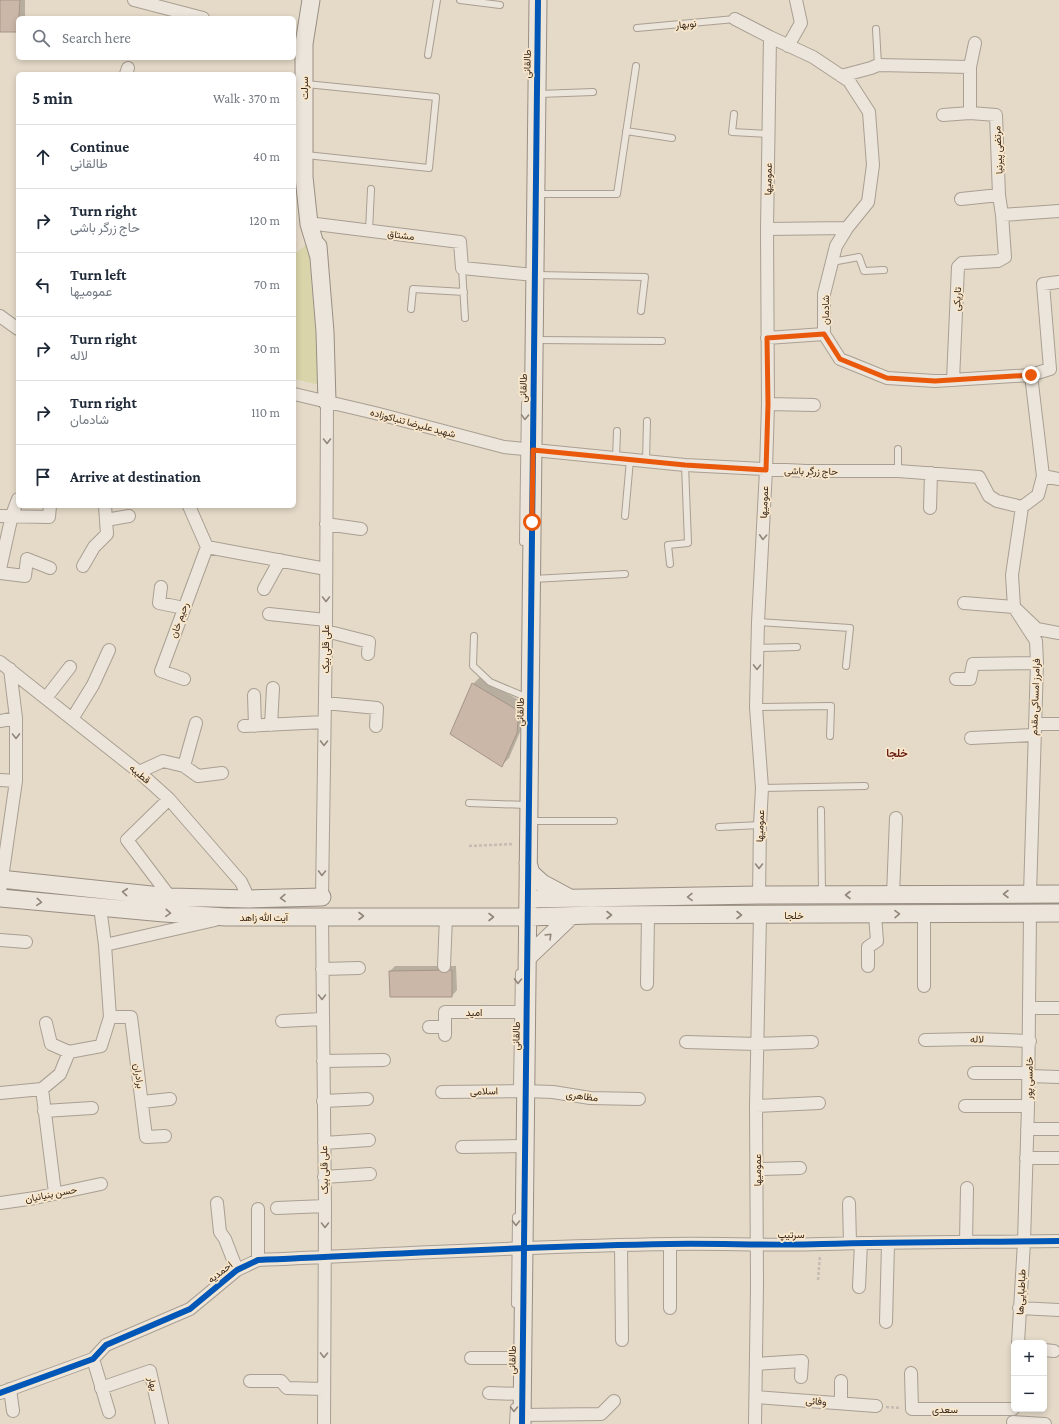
<!DOCTYPE html>
<meta charset="utf-8">
<style>
body{margin:0;font-family:"Crimson Pro",Vazirmatn,serif;background:#f2f2f3;color:#1f2937}
.controls{position:absolute;right:12px;bottom:12px;display:grid;overflow:hidden;border-radius:6px;box-shadow:0 2px 6px #0003}
.controls button{width:36px;height:36px;display:grid;place-items:center;padding:0;border:0;border-bottom:1px solid #e0e1e3;background:#fff;color:#1f2937;font:20px sans-serif}
.stop{position:absolute;width:12px;height:12px;margin:-9px;border:3px solid #ea580c;border-radius:50%;background:#fff}
.stop.end{background:#ea580c;border-color:#fff;box-shadow:0 1px 4px #0008}
.list{margin:0;padding:0;list-style:none}
h2{display:flex;justify-content:space-between;align-items:center;height:52px;margin:0;padding:0 16px;font-size:17px}
h2 small{font-size:13px;font-weight:400;color:#747a83}
.list li{display:grid;grid-template-columns:26px 1fr auto;gap:12px;align-items:center;box-sizing:border-box;height:64px;padding:0 16px;border-top:1px solid #e0e1e3}
.list b{display:block;font-size:15px;white-space:nowrap}
.list p{margin:0;font-size:13px;white-space:nowrap;color:#747a83}
.list em{font-size:13px;font-style:normal;color:#747a83}
.icon{flex:none;width:22px;height:22px;fill:none;stroke:currentColor;stroke-width:2;stroke-linecap:round;stroke-linejoin:round}
.map{position:relative;flex:none;width:1059px;height:1424px;overflow:hidden}
.search{position:absolute;background:#fff;box-shadow:0 2px 6px #0003;left:16px;top:16px;width:280px;height:44px;display:flex;align-items:center;gap:10px;box-sizing:border-box;padding:0 14px;border-radius:6px;color:#747a83;font-size:15px}
.panel{position:absolute;background:#fff;box-shadow:0 2px 6px #0003;left:16px;top:72px;width:280px;height:436px;border-radius:6px}
.map>svg:first-child{display:block}
.green{fill:#d9d4a9}
.shadow{fill:#0003}
.building{fill:#cab7a8;stroke:#a59588}
.lines{fill:none;stroke-linecap:round;stroke-linejoin:round}
.lane-casing{stroke:#a99f92;stroke-width:8}
.street-casing{stroke:#a99f92;stroke-width:14}
.secondary-casing{stroke:#998e82;stroke-width:19}
.path{stroke:#c4bcb2;stroke-width:2.5;stroke-dasharray:3 2;stroke-linecap:butt}
.lane{stroke:#ece5db;stroke-width:6}
.street{stroke:#ece5db;stroke-width:12}
.secondary{stroke:#ece5db;stroke-width:17}
.cycleway-casing{stroke:#f8e7cb;stroke-width:8}
.cycleway{stroke:#0057b8;stroke-width:6}
.oneway{stroke:#92867a}
.route{stroke:#ea580c;stroke-width:5}
.labels{text-anchor:middle;dominant-baseline:central;stroke-width:3.5;stroke-linejoin:round;paint-order:stroke}
.street-label{font-size:10px;fill:#38261a;stroke:#f8e7cb}
.neighbourhood-label{font-size:11px;font-weight:bold;fill:#691f15;stroke:#f8e7cb}
</style>
<div class="map">
<svg width="1059" height="1424" viewBox="0 0 1059 1424">
<rect width="100%" height="100%" fill="#e5dac8"/>
<path class="green" d="M308 243 320 385 294 379V255Z"/>
<path class="shadow" d="M0 0H25V18H18L0 31Z
M480 677 525 704 523 725 509 758 502 765 473 684Z
M395 966H456L457 990 452 996 390 971Z
M969 1244 981 1248 979 1249H969Z"/>
<path class="building" d="M0 0H20L18 32H0Z
M472 683 519 711 517 733 502 767 450 734Z
M452 970V997H390L389 971Z"/>
<g class="lines">
<g class="lane-casing">
<path id="lane" d="M460 0 500 5
M637 28 735 19
M876 29 878 65
M428 55 437 0
M539 94 593 92
M734 114 732 132 768 134
M626 131 672 138
M306 155 429 168 436 97 306 84
M538 194H617L636 66
M369 231 371 189
M832 262 859 257 864 271 884 270
M462 268 465 318
M536 275 645 277 641 311
M411 309 413 289 464 292
M536 340 662 341
M616 459 617 431
M646 462 647 421
M898 471V449
M625 516 630 460
M523 542 525 404
M670 564 668 545 688 543 685 465
M533 579 625 574
M758 622 850 628 846 666
M474 636 473 666 490 682 528 698
M757 648 797 647
M756 707 831 706 830 736
M762 788 865 786
M469 803 527 805
M821 810 822 894
M529 821H614
M719 827 760 825
M517 1086 519 973
M515 1304 516 1217
M513 1424 514 1407"/>
</g>
<g class="street-casing">
<path id="street" d="M134 0 203 18
M735 19 770 37 813 57 849 81 869 112 873 165 868 202 847 228 836 246 824 294V334L840 359 887 378 935 381 1031 375 1050 369 1043 284 1059 282
M788 46 801 23 796 0
M126 74 128 68
M841 76 871 68 878 65 970 67
M943 115 970 113
M961 199 999 195
M1002 215 1059 211
M316 224 460 242 462 268 535 275
M767 229 847 228
M0 316 18 329
M767 338 824 334
M953 380 958 267 962 263 998 261 1005 257 1002 215 999 195 996 115 970 113V67L975 43
M294 394 375 413 504 447 524 449 685 465 806 471H898L979 477 989 496 997 501 1022 507 1038 495 1043 476 1031 375
M768 404 814 405
M1043 476 1059 479
M1022 507 1012 575 1014 607 1036 641 1037 663 1030 894
M930 508 931 473
M0 516 49 517 50 506
M106 520 129 516
M326 524 361 529
M207 547 326 569
M83 566 94 547 107 534 105 506
M0 569 12 515 18 499
M0 573 25 576 27 559 50 568
M161 587 159 603 184 608
M264 589 280 560
M964 603 1014 607 1037 629 1059 633
M269 614 326 620
M326 631 369 642 368 654
M0 662 139 772 169 799 241 882 249 899
M184 679 161 671 207 547 189 506
M956 679H970L973 664 1037 663
M254 695 255 726
M46 698 70 667
M325 703 377 708 376 726
M72 719 93 685 109 650
M0 721 16 718
M1035 724H1059
M271 725 273 688
M244 726 324 722
M971 738 1034 735
M184 766 196 723
M139 772 163 761 184 766 198 776 222 773
M0 780 16 781
M169 799 127 840 170 897
M0 892 16 781V718L10 669
M759 895 760 825 762 788 756 707 758 622 766 470 768 404 767 229 770 37
M893 895 896 818
M322 897 326 631 327 402
M100 907 105 945 215 920
M322 916 325 1206 324 1424
M0 940 26 942
M444 966 446 917
M868 966V947L877 941 875 915
M322 969 359 968
M647 984 648 915
M924 986V914
M1030 1008H1059
M110 1017H131L146 1137 165 1136
M282 1021 322 1019
M46 1023 51 1044 69 1052
M429 1027H445
M445 1035V1012H526
M925 1040 975 1039 1030 1041
M686 1042 757 1044 812 1042
M323 1061 384 1060
M974 1073H1025L1029 1076 1059 1077
M42 1089 55 1193
M442 1092 525 1091 553 1092 590 1098 639 1099
M0 1093 42 1089 60 1074 69 1052 101 1046 110 1017 105 945
M323 1101 367 1099
M142 1102 170 1099
M756 1106 819 1103
M965 1106H1028
M44 1111 92 1108
M1027 1129H1059
M324 1143 369 1140
M462 1147 525 1146
M1026 1158H1059
M757 1169 800 1168
M324 1177 370 1174
M0 1203 35 1198 101 1184
M217 1203 220 1232 225 1239 237 1270
M849 1203 850 1243
M277 1208 325 1206
M966 1242 967 1188
M670 1244V1308
M621 1245 622 1340
M258 1260V1209
M859 1287 861 1243
M1019 1308 1059 1310
M886 1322 888 1244
M1018 1343 1024 1242 1028 1106 1030 914
M1044 1350 1054 1351
M471 1358H523
M93 1359 109 1412
M756 1364 802 1361 801 1377
M911 1373 912 1409H1013
M250 1381H281L287 1388 324 1389
M841 1381V1403
M101 1388 150 1371 162 1424
M10 1389 13 1411
M0 1393 93 1359 106 1345 190 1309 237 1270 258 1260C395 1254 532 1246 669 1244 720 1243 771 1246 822 1244 901 1242 980 1242 1059 1241
M489 1393 522 1394
M756 1397 876 1406
M522 1415 601 1414 614 1401
M1013 1422 1045 1424
M755 1424 757 1286 756 1106 760 915"/>
</g>
<g class="secondary-casing">
<path id="secondary" d="M311 0 304 44V177L309 224 319 257
M318 246 325 332 327 402
M528 863 531 873 542 883 568 897
M0 879 170 897 249 899 322 897
M0 898 164 913 226 917H528L591 915 1059 913
M528 899 759 895 1059 894
M527 958 571 916
M522 1424 538 0"/>
</g>
<path class="path" d="M469 846 514 844
M818 1280 820 1255
M886 1407 901 1408"/>
<use href="#lane" class="lane"/>
<use href="#street" class="street"/>
<use href="#secondary" class="secondary"/>
<g class="cycleway-casing">
<path id="cycleway" d="M0 1393 93 1359 106 1345 190 1309 237 1270 258 1260C395 1254 532 1246 669 1244 720 1243 771 1246 822 1244 901 1242 980 1242 1059 1241
M522 1424 538 0"/>
</g>
<use href="#cycleway" class="cycleway"/>
</g>
<defs><path id="oneway-chevron" d="M-2-3.5L2.5 0L-2 3.5" fill="none" stroke-width="1.6" stroke-linecap="round" stroke-linejoin="round"/></defs>
<g class="oneway">
<use href="#oneway-chevron" transform="translate(525 417) rotate(92)"/>
<use href="#oneway-chevron" transform="translate(327 441) rotate(90)"/>
<use href="#oneway-chevron" transform="translate(763 537) rotate(93)"/>
<use href="#oneway-chevron" transform="translate(326 599) rotate(90)"/>
<use href="#oneway-chevron" transform="translate(757 667) rotate(91)"/>
<use href="#oneway-chevron" transform="translate(16 736) rotate(89)"/>
<use href="#oneway-chevron" transform="translate(324 743) rotate(91)"/>
<use href="#oneway-chevron" transform="translate(759 866) rotate(90)"/>
<use href="#oneway-chevron" transform="translate(322 873) rotate(91)"/>
<use href="#oneway-chevron" transform="translate(125 892) rotate(-174)"/>
<use href="#oneway-chevron" transform="translate(1006 894) rotate(180)"/>
<use href="#oneway-chevron" transform="translate(848 895) rotate(-180)"/>
<use href="#oneway-chevron" transform="translate(690 897) rotate(179)"/>
<use href="#oneway-chevron" transform="translate(283 898) rotate(179)"/>
<use href="#oneway-chevron" transform="translate(39 902) rotate(5)"/>
<use href="#oneway-chevron" transform="translate(168 913) rotate(4)"/>
<use href="#oneway-chevron" transform="translate(897 914) rotate(-1)"/>
<use href="#oneway-chevron" transform="translate(609 915)"/>
<use href="#oneway-chevron" transform="translate(739 915)"/>
<use href="#oneway-chevron" transform="translate(361 916)"/>
<use href="#oneway-chevron" transform="translate(491 917)"/>
<use href="#oneway-chevron" transform="translate(549 936) rotate(-45)"/>
<use href="#oneway-chevron" transform="translate(518 981) rotate(91)"/>
<use href="#oneway-chevron" transform="translate(322 997) rotate(90)"/>
<use href="#oneway-chevron" transform="translate(516 1223) rotate(91)"/>
<use href="#oneway-chevron" transform="translate(325 1225) rotate(90)"/>
<use href="#oneway-chevron" transform="translate(324 1355) rotate(91)"/>
<use href="#oneway-chevron" transform="translate(514 1409) rotate(91)"/>
</g>
<g class="lines">
<path class="route" d="M532 522 533 450 685 465 766 470 768 404 767 338 824 334 840 359 887 378 935 381 1031 375"/>
</g>
<g class="labels">
<g class="street-label">
<text transform="translate(686 24) rotate(-6)">نوبهار</text>
<text transform="translate(527 64) rotate(-89)">طالقانی</text>
<text transform="translate(304 88) rotate(-90)">سرلت</text>
<text transform="translate(998 150) rotate(-93)">مرتضی پیرنیا</text>
<text transform="translate(768 179) rotate(-89)">عمومیها</text>
<text transform="translate(401 235) rotate(7)">مشتاق</text>
<text transform="translate(957 299) rotate(-87)">تاریکی</text>
<text transform="translate(825 310) rotate(-90)">شادمان</text>
<text transform="translate(523 388) rotate(-89)">طالقانی</text>
<text transform="translate(413 423) rotate(15)">شهید علیرضا تنباکوزاده</text>
<text transform="translate(811 471) rotate(1)">حاج زرگر باشی</text>
<text transform="translate(764 502) rotate(-87)">عمومیها</text>
<text transform="translate(179 620) rotate(-70)">رحیم خان</text>
<text transform="translate(325 649) rotate(-90)">علی قلی بیک</text>
<text transform="translate(1035 697) rotate(-88)">فرامرز امساکی مقدم</text>
<text transform="translate(520 712) rotate(-89)">طالقانی</text>
<text transform="translate(140 774) rotate(40)">قطیبه</text>
<text transform="translate(760 826) rotate(-88)">عمومیها</text>
<text x="794" y="915">خلجا</text>
<text x="264" y="917">آیت الله زاهد</text>
<text x="474" y="1012">امید</text>
<text transform="translate(516 1036) rotate(-89)">طالقانی</text>
<text transform="translate(977 1039) rotate(1)">لاله</text>
<text transform="translate(139 1076) rotate(82)">برادران</text>
<text transform="translate(1029 1078) rotate(-89)">خامسی پور</text>
<text transform="translate(484 1091) rotate(-1)">اسلامی</text>
<text transform="translate(582 1096) rotate(7)">مظاهری</text>
<text transform="translate(324 1170) rotate(-91)">علی قلی بیک</text>
<text transform="translate(757 1170) rotate(-90)">عمومیها</text>
<text transform="translate(51 1194) rotate(-11)">حسن بنیانیان</text>
<text x="791" y="1234">سرتیپ</text>
<text transform="translate(220 1272) rotate(-38)">احمدیه</text>
<text transform="translate(1021 1292) rotate(-87)">طباطبایی‌ها</text>
<text transform="translate(512 1360) rotate(-89)">طالقانی</text>
<text transform="translate(153 1384) rotate(77)">بهار</text>
<text transform="translate(816 1401) rotate(4)">وفائی</text>
<text x="945" y="1409">سعدی</text>
</g>
<g class="neighbourhood-label">
<text x="897" y="753">خلجا</text>
</g>
</g>
</svg>
<div class="controls">
<button>+</button>
<button>−</button>
</div>
<div class="stop" style="left:532px;top:522px"></div>
<div class="stop end" style="left:1031px;top:375px"></div>
<div class="search"><svg class="icon" aria-label="search" viewBox="0 0 24 24"><circle cx="10" cy="10" r="6"/><path d="M15 15l6 6"/></svg>Search here</div>
<section class="panel">
<h2>5 min<small>Walk · 370 m</small></h2>
<ul class="list">
<li><svg class="icon" aria-label="ahead" viewBox="0 0 24 24"><path d="M12 20V5M6 11l6-6 6 6"/></svg><div><b>Continue</b><p>طالقانی</p></div><em>40 m</em></li>
<li><svg class="icon" aria-label="right" viewBox="0 0 24 24"><path d="M7 20v-9h11M14 6l5 5-5 5"/></svg><div><b>Turn right</b><p>حاج زرگر باشی</p></div><em>120 m</em></li>
<li><svg class="icon" aria-label="left" viewBox="0 0 24 24"><path d="M17 20v-9H6M10 6l-5 5 5 5"/></svg><div><b>Turn left</b><p>عمومیها</p></div><em>70 m</em></li>
<li><svg class="icon" aria-label="right" viewBox="0 0 24 24"><path d="M7 20v-9h11M14 6l5 5-5 5"/></svg><div><b>Turn right</b><p>لاله</p></div><em>30 m</em></li>
<li><svg class="icon" aria-label="right" viewBox="0 0 24 24"><path d="M7 20v-9h11M14 6l5 5-5 5"/></svg><div><b>Turn right</b><p>شادمان</p></div><em>110 m</em></li>
<li><svg class="icon" aria-label="arrive" viewBox="0 0 24 24"><path d="M6 21V4h12l-3 4 3 4H6"/></svg><div><b>Arrive at destination</b></div></li>
</ul>
</section>
</div>
